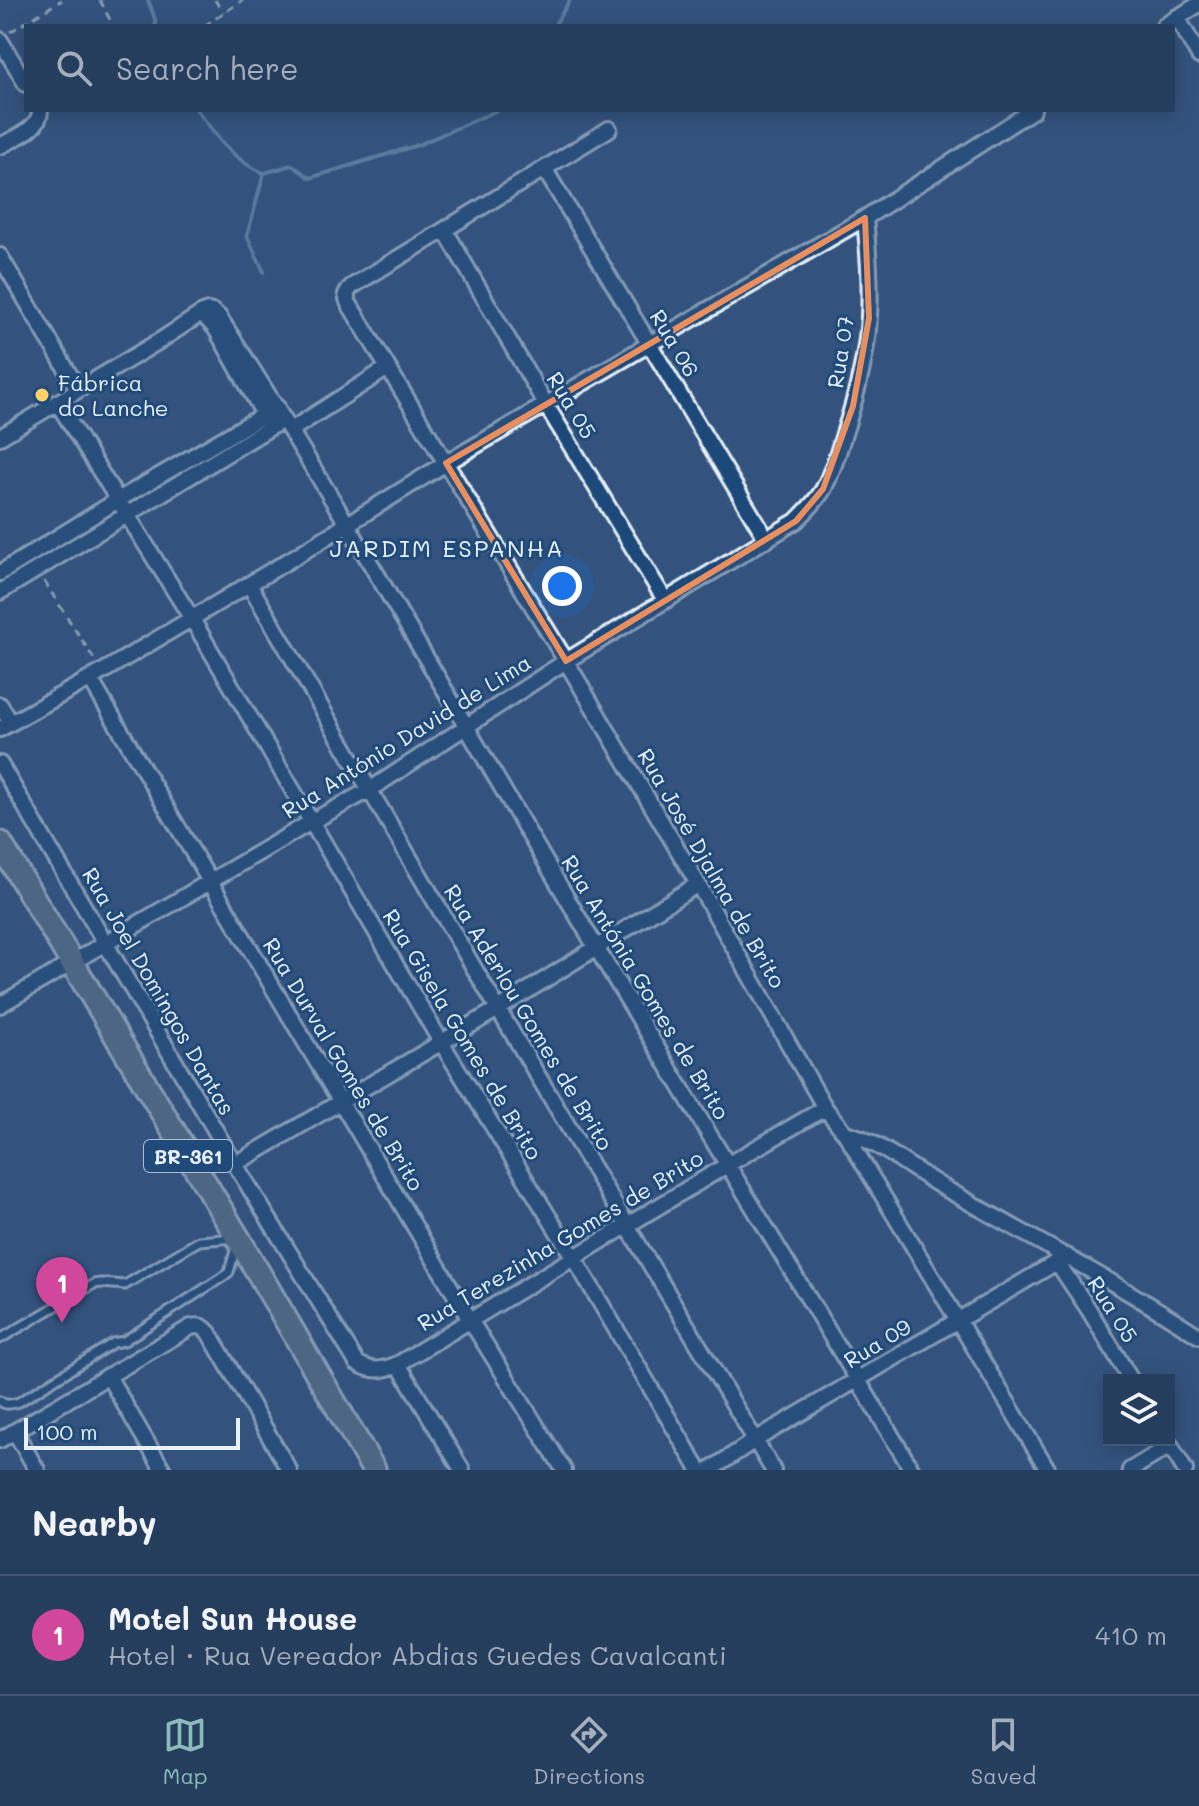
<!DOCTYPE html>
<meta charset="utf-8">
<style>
body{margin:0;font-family:Mali,sans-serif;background:#2e4564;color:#f1f3f6}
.controls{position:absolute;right:24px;bottom:24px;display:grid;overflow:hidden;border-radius:0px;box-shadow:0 4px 20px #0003}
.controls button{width:72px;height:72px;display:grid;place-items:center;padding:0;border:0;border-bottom:2px solid #425773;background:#263e5e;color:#f1f3f6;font:40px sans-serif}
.scale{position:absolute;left:24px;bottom:20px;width:216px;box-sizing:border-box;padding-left:8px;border:4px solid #e8f1f8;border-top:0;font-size:22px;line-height:28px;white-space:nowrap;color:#e8f1f8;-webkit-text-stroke:6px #1f4a7a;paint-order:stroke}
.you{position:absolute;left:562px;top:586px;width:28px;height:28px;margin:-20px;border:6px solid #fff;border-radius:50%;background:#1a73e8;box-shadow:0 0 0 12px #1a73e833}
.badge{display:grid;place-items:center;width:52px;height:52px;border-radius:50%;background:#8bbbb9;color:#fff;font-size:26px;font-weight:700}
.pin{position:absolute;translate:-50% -66px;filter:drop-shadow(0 2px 4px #0008)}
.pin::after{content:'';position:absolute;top:42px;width:28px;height:24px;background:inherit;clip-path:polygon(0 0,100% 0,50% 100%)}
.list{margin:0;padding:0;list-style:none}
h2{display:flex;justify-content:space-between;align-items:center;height:104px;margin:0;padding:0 32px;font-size:34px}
h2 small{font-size:26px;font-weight:400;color:#a4aebc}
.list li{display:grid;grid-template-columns:52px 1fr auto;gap:24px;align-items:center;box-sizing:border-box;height:120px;padding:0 32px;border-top:2px solid #425773}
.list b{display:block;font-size:30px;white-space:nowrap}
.list p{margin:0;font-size:26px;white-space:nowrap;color:#a4aebc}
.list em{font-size:26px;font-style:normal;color:#a4aebc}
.icon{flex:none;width:44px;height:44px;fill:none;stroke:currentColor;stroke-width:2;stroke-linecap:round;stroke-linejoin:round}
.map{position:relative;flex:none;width:1199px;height:1470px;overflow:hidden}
.search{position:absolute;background:#263e5e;box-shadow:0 4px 20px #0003;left:24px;right:24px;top:24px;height:88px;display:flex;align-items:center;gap:20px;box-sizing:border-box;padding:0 28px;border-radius:0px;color:#a4aebc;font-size:30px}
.sheet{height:224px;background:#263e5e}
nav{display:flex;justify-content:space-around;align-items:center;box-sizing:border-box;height:112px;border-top:2px solid #425773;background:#263e5e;font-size:22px;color:#a4aebc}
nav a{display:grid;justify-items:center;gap:4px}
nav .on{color:#8bbbb9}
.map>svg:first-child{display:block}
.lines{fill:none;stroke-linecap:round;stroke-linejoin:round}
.stream{stroke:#87aac6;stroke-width:4}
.lane-casing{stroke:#e8f1f8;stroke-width:13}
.street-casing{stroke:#e8f1f8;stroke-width:20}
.primary-casing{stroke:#e8f1f8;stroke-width:28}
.path{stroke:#e8f1f8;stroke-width:3;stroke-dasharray:8 6;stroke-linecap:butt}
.lane{stroke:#1f4a7a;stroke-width:7}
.street{stroke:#1f4a7a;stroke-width:14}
.primary{stroke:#6d7d8c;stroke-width:22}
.marked{fill:none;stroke:#e88e5f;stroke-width:6;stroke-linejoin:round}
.poi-dot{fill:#ffd166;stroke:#1f4a7a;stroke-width:3}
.labels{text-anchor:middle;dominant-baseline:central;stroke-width:6;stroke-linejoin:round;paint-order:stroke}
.shield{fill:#1f4a7a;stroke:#acbfd2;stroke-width:2}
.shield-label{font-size:20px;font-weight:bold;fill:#e8f1f8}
.street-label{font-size:22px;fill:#e8f1f8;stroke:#1f4a7a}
.poi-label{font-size:22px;fill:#e8f1f8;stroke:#1f4a7a;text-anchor:start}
.neighbourhood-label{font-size:24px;letter-spacing:2px;fill:#e8f1f8;stroke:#1f4a7a}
</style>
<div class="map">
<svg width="1199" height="1470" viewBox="0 0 1199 1470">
<rect width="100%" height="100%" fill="#33537e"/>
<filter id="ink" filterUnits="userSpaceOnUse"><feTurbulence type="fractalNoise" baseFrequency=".0125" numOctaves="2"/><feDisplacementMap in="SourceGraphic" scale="16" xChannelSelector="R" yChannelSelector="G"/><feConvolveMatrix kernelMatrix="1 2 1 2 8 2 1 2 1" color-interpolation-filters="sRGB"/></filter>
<g filter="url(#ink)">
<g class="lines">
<path class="stream" d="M148 0 155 19 156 26
M554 26 570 0
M197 110C216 136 233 160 263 173
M264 272 247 236 264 173 292 165 310 178 418 145 498 110"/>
<g class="lane-casing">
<path id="lane" d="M0 1339 94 1284 101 1283 125 1285 199 1241 234 1238
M0 1401C6 1406 11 1404 19 1402L113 1343 124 1341 224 1276 229 1272 236 1247"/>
</g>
<g class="street-casing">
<path id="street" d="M1177 17 1199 56
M1164 26 1199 4
M0 40 26 84
M609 129 351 287 346 294 348 302 566 661 698 884 825 1108 845 1133 1048 1470
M0 146C14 138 41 129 40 110
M545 170 767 540
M445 230 546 405 665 600
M0 256 78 389
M199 315 206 318 216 329 267 420
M57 402 192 619 441 1042 574 1258 699 1470
M291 430 386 369
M0 437 161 340 199 315 208 311 213 312 219 317C352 524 471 738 597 949 701 1124 808 1296 912 1470
M0 573 118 500 277 407
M249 584 498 1009 773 1470
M0 592 284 419
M90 679 470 1320 564 1470
M0 705 11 723
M0 729 102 672 296 556 446 463 865 218 1033 110
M0 764 235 1164 357 1363C372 1372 382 1371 398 1364L727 1165 825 1108
M0 1005 311 822 371 789 566 661 796 521C806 511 817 501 824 488 832 472 838 454 843 437 856 398 867 357 869 316 871 283 868 251 865 218
M845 1133C876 1139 913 1170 941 1186 1027 1236 1115 1281 1199 1336
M235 1164 498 1009 698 884
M1057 1262 1089 1310 1131 1380
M398 1364 462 1470
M108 1376 163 1470
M15 1432 37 1470
M0 1440 191 1327C200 1325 203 1326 209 1333L289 1470
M1167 1440 1185 1470
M710 1470 755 1440 1067 1256
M1130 1470 1170 1446"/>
</g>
<g class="primary-casing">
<path id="primary" d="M0 843 238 1238 374 1470"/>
</g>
<path class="path" d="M100 0 113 26
M215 0 223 13
M204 26 243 0
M10 32 62 0
M44 581 94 659"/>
<use href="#lane" class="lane"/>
<use href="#street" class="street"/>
<use href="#primary" class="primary"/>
</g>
</g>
<path d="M0 0H1199V1470H0ZM865 218 869 318 853 406 823 489 796 521 566 661 446 463Z" fill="#33537e" fill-opacity=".55" fill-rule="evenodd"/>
<path class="marked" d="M865 218 869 318 853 406 823 489 796 521 566 661 446 463Z"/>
<circle class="poi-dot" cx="42" cy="395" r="8"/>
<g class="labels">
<rect class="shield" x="144" y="1140" width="88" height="32" rx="6"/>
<g class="shield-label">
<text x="188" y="1156">BR-361</text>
</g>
<g class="street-label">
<text transform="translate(675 343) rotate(59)">Rua 06</text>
<text transform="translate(840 352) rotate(-81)">Rua 07</text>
<text transform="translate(572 405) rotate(59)">Rua 05</text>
<text transform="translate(406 736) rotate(-32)">Rua António David de Lima</text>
<text transform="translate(712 868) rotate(60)">Rua José Djalma de Brito</text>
<text transform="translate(646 987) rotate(59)">Rua Antónia Gomes de Brito</text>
<text transform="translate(159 991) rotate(60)">Rua Joel Domingos Dantas</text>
<text transform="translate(529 1017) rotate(59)">Rua Aderlou Gomes de Brito</text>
<text transform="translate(463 1034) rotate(59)">Rua Gisela Gomes de Brito</text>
<text transform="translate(344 1064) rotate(59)">Rua Durval Gomes de Brito</text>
<text transform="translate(560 1240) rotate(-31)">Rua Terezinha Gomes de Brito</text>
<text transform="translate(1113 1309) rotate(58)">Rua 05</text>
<text transform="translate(877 1343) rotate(-31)">Rua 09</text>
</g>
<g class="poi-label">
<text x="58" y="382">Fábrica<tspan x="58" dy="25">do Lanche</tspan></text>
</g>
<g class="neighbourhood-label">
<text x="447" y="547">JARDIM ESPANHA</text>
</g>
</g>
</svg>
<div class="controls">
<button><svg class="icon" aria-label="layers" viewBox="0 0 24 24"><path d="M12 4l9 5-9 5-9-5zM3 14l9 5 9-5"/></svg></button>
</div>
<div class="scale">100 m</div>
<div class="you"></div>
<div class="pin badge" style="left:62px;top:1323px;background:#d1479c">1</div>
<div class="search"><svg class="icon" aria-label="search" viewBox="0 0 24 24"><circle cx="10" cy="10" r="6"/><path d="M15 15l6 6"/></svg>Search here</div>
</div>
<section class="sheet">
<h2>Nearby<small></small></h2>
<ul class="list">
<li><span class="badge" style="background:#d1479c">1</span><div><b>Motel Sun House</b><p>Hotel · Rua Vereador Abdias Guedes Cavalcanti</p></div><em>410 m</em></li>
</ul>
</section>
<nav>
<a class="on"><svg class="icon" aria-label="map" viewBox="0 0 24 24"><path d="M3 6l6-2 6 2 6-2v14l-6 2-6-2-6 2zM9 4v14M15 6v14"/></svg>Map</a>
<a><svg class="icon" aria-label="directions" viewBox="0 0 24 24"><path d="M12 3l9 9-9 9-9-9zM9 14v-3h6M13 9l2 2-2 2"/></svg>Directions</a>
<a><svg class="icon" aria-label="saved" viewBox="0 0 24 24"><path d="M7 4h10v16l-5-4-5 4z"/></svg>Saved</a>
</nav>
